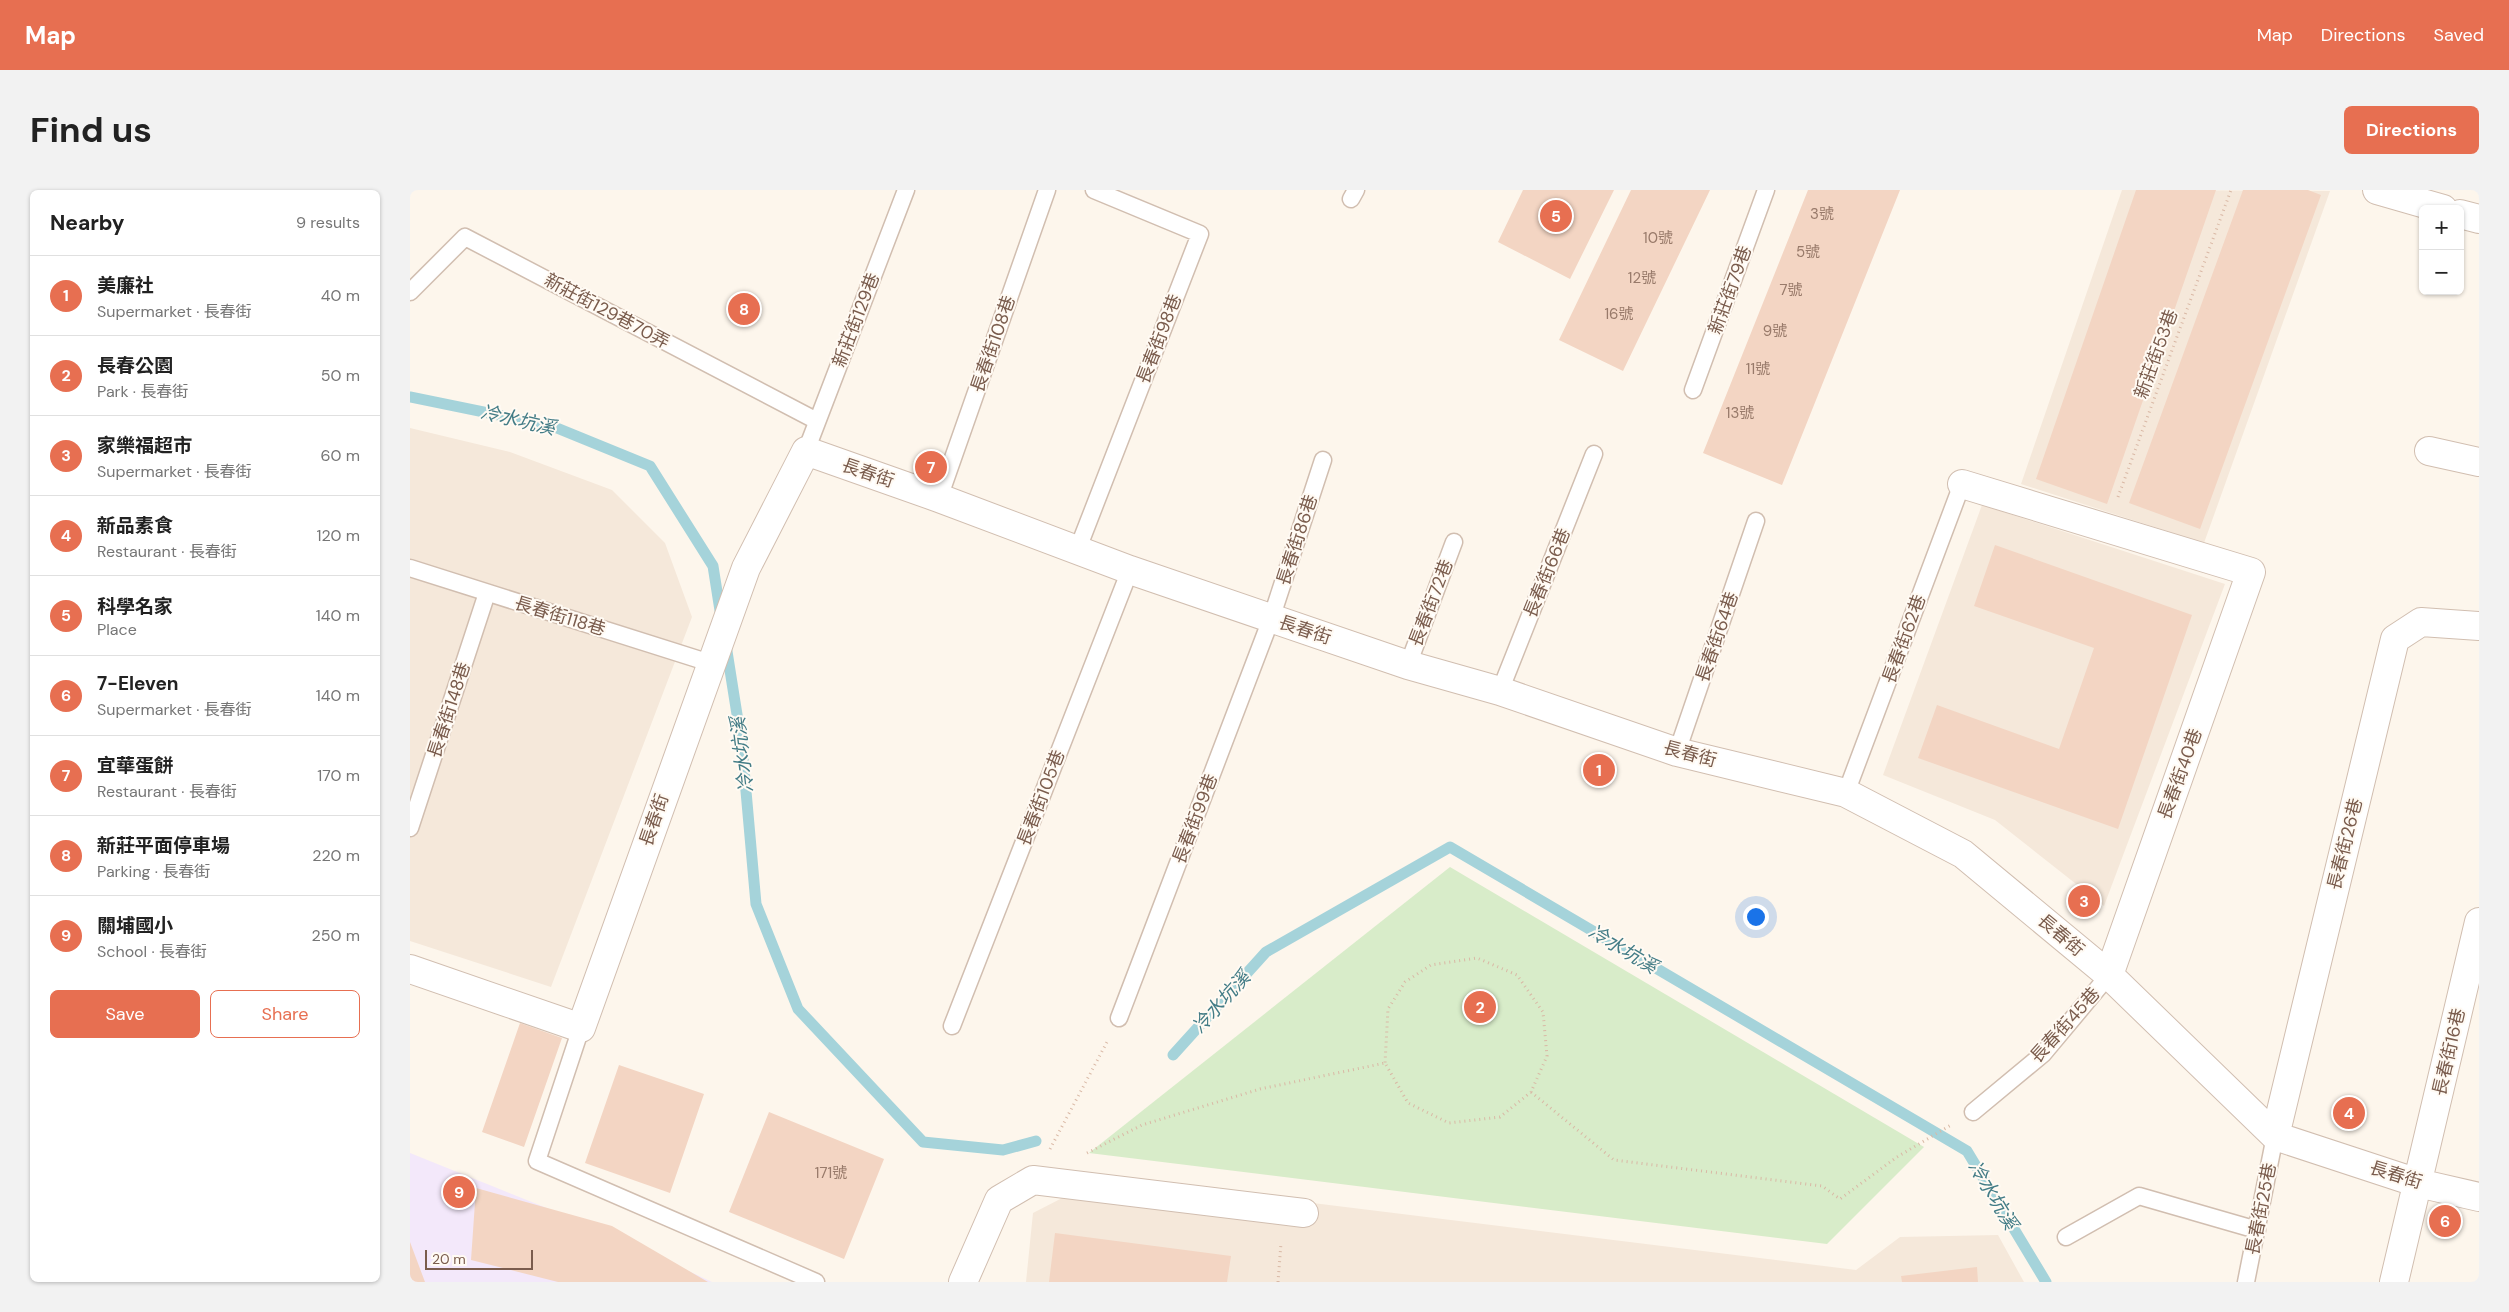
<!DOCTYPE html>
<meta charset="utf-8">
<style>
body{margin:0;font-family:"DM Sans","Noto Sans TC",sans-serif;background:#f2f2f2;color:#222}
.controls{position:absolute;right:15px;top:15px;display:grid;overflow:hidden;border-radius:8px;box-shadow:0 1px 4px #0004}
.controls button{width:45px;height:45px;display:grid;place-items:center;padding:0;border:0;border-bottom:1px solid #e0e0e0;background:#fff;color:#222;font:25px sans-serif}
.scale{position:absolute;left:15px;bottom:12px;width:108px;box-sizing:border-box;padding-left:5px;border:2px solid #7a5c4d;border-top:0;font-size:14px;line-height:18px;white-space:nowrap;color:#7a5c4d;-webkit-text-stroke:4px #fffaf3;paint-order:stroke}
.you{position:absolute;left:1345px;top:726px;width:18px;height:18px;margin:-12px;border:4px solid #fff;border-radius:50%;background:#1a73e8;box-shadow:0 0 0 8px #1a73e833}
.badge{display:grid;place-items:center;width:32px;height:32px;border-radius:50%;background:#e76f51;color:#fff;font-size:16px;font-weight:700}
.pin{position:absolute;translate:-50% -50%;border:2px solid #fff;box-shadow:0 1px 5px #0006}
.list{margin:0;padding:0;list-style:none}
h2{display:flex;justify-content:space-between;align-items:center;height:65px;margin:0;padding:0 20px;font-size:21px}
h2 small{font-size:16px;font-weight:400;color:#767676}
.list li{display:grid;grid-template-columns:32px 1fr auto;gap:15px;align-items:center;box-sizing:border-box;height:80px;padding:0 20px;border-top:1px solid #e0e0e0}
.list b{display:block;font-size:19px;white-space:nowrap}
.list p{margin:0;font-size:16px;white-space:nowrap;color:#767676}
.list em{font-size:16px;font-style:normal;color:#767676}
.actions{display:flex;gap:10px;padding:15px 20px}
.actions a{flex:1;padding:11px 0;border:1px solid #e76f51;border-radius:8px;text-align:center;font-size:18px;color:#e76f51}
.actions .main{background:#e76f51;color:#fff}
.map{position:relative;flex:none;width:2069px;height:1092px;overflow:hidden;border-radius:8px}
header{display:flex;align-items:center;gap:30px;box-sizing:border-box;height:70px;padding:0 25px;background:#e76f51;color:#fff}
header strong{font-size:24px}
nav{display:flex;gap:28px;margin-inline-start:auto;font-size:18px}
.intro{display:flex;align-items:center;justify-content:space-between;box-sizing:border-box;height:120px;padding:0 30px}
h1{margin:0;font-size:35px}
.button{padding:12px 22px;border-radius:8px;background:#e76f51;color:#fff;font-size:18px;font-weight:700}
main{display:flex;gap:30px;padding:0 30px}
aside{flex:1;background:#fff;border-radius:8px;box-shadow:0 1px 4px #0004}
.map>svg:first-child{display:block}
.residential{fill:#f5e8da}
.education{fill:#f3e8fa}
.green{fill:#d8ecc9}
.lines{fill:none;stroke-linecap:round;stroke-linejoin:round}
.stream{stroke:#a5d3da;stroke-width:11}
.building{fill:#f3d5c3}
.lane-casing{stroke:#d1beb0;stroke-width:19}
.street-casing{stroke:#d1beb0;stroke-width:30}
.path{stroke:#d9b8a5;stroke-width:3;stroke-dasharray:1 4;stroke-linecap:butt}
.lane{stroke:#fff;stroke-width:16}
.street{stroke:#fff;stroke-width:28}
.labels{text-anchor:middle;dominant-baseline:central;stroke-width:4;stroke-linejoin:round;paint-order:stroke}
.number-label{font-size:15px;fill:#987a6a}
.street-label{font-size:18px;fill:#7a5c4d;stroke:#fffaf3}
.water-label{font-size:19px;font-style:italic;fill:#437c86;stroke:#fffaf3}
</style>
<header>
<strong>Map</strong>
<nav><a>Map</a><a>Directions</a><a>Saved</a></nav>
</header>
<div class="intro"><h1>Find us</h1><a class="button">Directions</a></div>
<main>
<aside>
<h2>Nearby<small>9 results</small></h2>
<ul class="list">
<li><span class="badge">1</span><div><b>美廉社</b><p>Supermarket · 長春街</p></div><em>40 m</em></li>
<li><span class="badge">2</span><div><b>長春公園</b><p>Park · 長春街</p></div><em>50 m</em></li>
<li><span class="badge">3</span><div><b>家樂福超市</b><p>Supermarket · 長春街</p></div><em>60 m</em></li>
<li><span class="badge">4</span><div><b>新品素食</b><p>Restaurant · 長春街</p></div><em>120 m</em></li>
<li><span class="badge">5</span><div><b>科學名家</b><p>Place</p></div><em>140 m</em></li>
<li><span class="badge">6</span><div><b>7-Eleven</b><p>Supermarket · 長春街</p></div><em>140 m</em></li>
<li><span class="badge">7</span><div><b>宜華蛋餅</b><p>Restaurant · 長春街</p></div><em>170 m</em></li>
<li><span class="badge">8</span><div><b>新莊平面停車場</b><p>Parking · 長春街</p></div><em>220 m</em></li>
<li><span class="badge">9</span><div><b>關埔國小</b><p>School · 長春街</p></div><em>250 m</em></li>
</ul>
<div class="actions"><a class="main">Save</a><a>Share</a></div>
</aside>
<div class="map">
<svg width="2069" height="1092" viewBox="0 0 2069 1092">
<rect width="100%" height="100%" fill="#fdf6ec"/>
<path class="residential" d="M1712 0 1920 1 1794 353 1611 294Z
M0 238 100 262 202 300 255 353 282 427 141 797 0 751Z
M1572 315 1815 394 1694 716 1585 630 1473 585Z
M693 987 1446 1080 1490 1047 1588 1045 1614 1092H616L623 1023Z"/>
<path class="education" d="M0 963 194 1041 302 1092H0Z"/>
<path class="green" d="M1040 677 1514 957 1417 1054 679 963Z"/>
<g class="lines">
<path class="stream" d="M0 207 142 236 240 276 303 376 311 427
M316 455 332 556 346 714 388 819 513 952 593 960 626 951
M763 865 856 762 1040 657 1557 961 1636 1092"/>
</g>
<path class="building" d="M1113 0H1204L1160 89 1088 52Z
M1221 0H1300L1213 181 1149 150Z
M1398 0H1490L1372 295 1293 263Z
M1726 0H1806L1697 314 1626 289Z
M1833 0H1898L1911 5 1790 339 1719 313Z
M1585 355 1782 425 1708 639 1508 568 1527 515 1649 559 1684 458 1564 416Z
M110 833 152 848 114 957 72 942Z
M209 875 294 904 260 1003 175 973Z
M359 922 474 969 434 1069 319 1022Z
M66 998 202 1036 298 1092H148L61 1070Z
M645 1043 821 1066 817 1092H639Z
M0 1052 15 1092H0Z
M1567 1077 1568 1092H1492L1491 1086Z"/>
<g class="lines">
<g class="lane-casing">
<path id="lane" d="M941 9 946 0
M0 102 55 47 407 231
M1283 200 1356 0
M396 261 496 0
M529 308 637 0
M667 361 790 44 684 0
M0 378 300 473
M998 475 1044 352
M1090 501 1184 264
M1267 562 1346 331
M1436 603 1552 294
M0 638 77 403
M709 828 861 429 913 270
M542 836 720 380
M171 838 127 971 406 1092
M1563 922 1633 864 1699 785
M1656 1047 1729 1006 1847 1040
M1836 1092 1865 946"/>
</g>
<g class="street-casing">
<path id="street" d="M1967 0 2033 19
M2050 24 2069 29
M2019 261 2069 272
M1552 294 1841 382 1699 785
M0 779 171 838 336 378 396 261 529 308 720 380 998 475 1090 501 1267 562 1436 603 1553 664 1699 785 1865 946 2008 993 2069 1007
M1865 946 1985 449 2011 432 2069 436
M553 1092 589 1010 623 990 894 1023
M1984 1092 2069 732"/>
</g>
<path class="path" d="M1708 307 1821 0
M1121 902 1204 970 1412 996 1430 1009 1487 967 1541 935
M640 959 697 852
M677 963 732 935 850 899 975 873 998 913 1039 933 1090 927 1121 902 1137 866 1133 822 1107 785 1067 768 1021 775 995 792 978 819 975 873
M868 1092 871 1053"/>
<use href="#lane" class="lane"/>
<use href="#street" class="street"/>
</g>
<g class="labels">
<g class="number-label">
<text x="1412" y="24">3號</text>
<text x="1248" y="48">10號</text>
<text x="1398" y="62">5號</text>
<text x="1232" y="88">12號</text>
<text x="1381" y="100">7號</text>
<text x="1209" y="124">16號</text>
<text x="1365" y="141">9號</text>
<text x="1348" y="179">11號</text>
<text x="1330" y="223">13號</text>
<text x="421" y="983">171號</text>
</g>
<g class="street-label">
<text transform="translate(1320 100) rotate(-70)">新莊街79巷</text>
<text transform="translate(197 121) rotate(28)">新莊街129巷70弄</text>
<text transform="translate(446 130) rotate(-69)">新莊街129巷</text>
<text transform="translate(749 149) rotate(-69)">長春街98巷</text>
<text transform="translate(583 154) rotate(-71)">長春街108巷</text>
<text transform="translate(1746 164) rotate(-70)">新莊街53巷</text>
<text transform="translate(458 283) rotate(19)">長春街</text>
<text transform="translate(887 350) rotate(-72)">長春街86巷</text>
<text transform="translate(1137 383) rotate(-68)">長春街66巷</text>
<text transform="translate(1021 413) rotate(-69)">長春街72巷</text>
<text transform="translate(150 426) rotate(17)">長春街118巷</text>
<text transform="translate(895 440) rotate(18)">長春街</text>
<text transform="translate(1307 447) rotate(-71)">長春街64巷</text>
<text transform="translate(1494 449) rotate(-70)">長春街62巷</text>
<text transform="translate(39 520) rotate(-72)">長春街148巷</text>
<text transform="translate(1280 564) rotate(15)">長春街</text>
<text transform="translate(1770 584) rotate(-70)">長春街40巷</text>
<text transform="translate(631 608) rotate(-69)">長春街105巷</text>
<text transform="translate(785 629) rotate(-69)">長春街99巷</text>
<text transform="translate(244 630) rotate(-71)">長春街</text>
<text transform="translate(1935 654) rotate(-76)">長春街26巷</text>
<text transform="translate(1651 745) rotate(40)">長春街</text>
<text transform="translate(1655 835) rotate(-48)">長春街45巷</text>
<text transform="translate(2039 862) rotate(-77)">長春街16巷</text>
<text transform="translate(1986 985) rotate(17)">長春街</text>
<text transform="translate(1851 1019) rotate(-79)">長春街25巷</text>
</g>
<g class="water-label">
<text transform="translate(108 230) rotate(13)">冷水坑溪</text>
<text transform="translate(332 565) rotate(-97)">冷水坑溪</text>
<text transform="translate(1213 759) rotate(31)">冷水坑溪</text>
<text transform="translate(811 812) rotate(-48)">冷水坑溪</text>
<text transform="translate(1583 1005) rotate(59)">冷水坑溪</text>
</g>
</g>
</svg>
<div class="controls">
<button>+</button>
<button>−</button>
</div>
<div class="scale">20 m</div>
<div class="you"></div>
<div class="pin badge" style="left:1189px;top:580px">1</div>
<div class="pin badge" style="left:1070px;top:817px">2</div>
<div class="pin badge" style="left:1674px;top:711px">3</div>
<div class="pin badge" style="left:1939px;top:923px">4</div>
<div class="pin badge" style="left:1146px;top:26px">5</div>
<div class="pin badge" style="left:2035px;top:1031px">6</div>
<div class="pin badge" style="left:521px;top:277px">7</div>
<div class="pin badge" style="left:334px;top:119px">8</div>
<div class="pin badge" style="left:49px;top:1002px">9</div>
</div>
</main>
